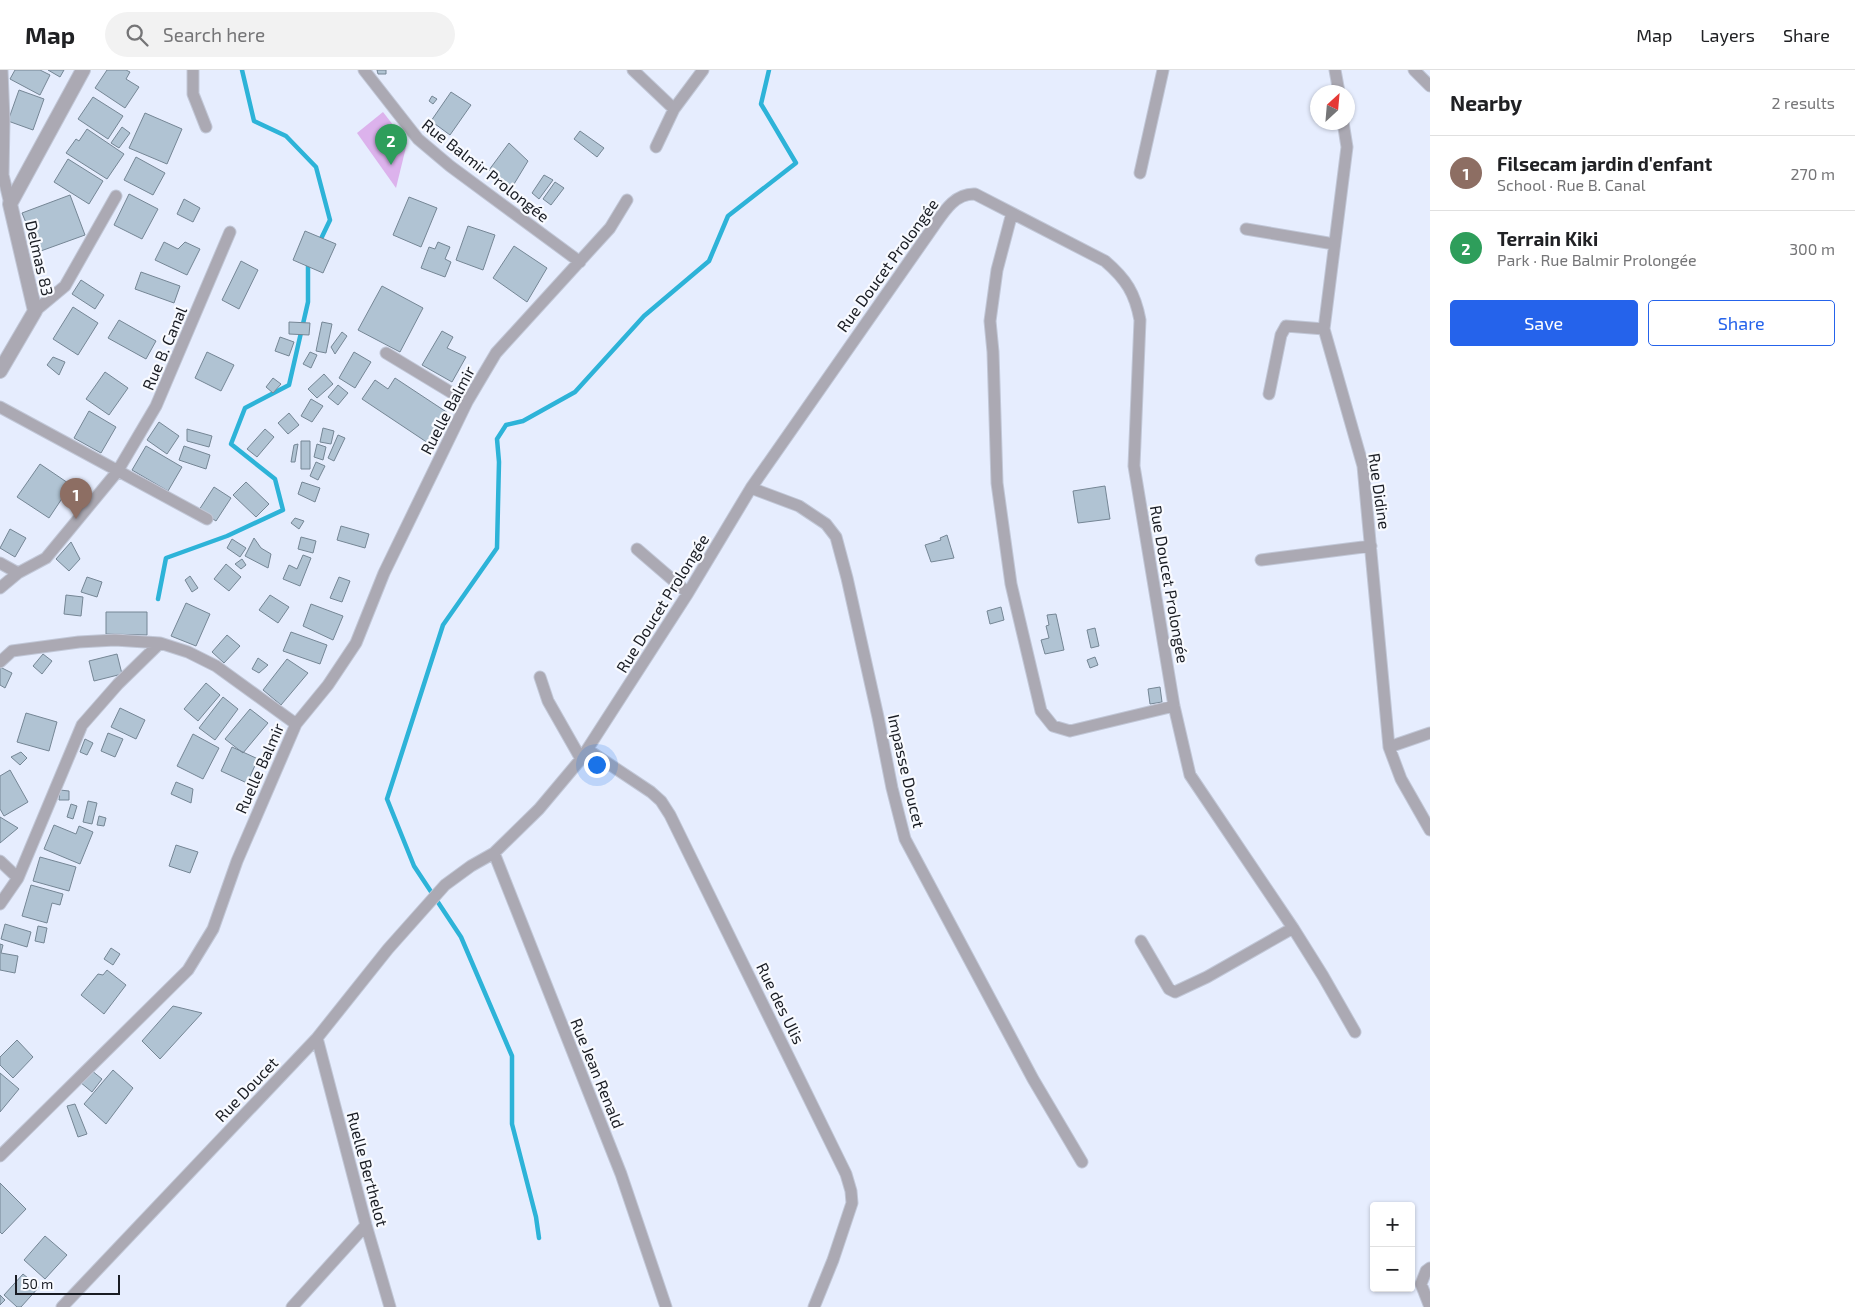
<!DOCTYPE html>
<meta charset="utf-8">
<style>
body{margin:0;font-family:"Exo 2",sans-serif;background:#f2f2f2;color:#202124}
.controls{position:absolute;right:15px;bottom:15px;display:grid;overflow:hidden;border-radius:5px;box-shadow:0 1px 4px #0004}
.controls button{width:45px;height:45px;display:grid;place-items:center;padding:0;border:0;border-bottom:1px solid #e0e0e0;background:#fff;color:#202124;font:25px sans-serif}
.compass{position:absolute;left:1310px;top:15px;width:45px;height:45px;border-radius:50%;background:#fff;box-shadow:0 1px 4px #0004;rotate:26deg}
.scale{position:absolute;left:15px;bottom:12px;width:105px;box-sizing:border-box;padding-left:5px;border:2px solid #191c23;border-top:0;font-size:14px;line-height:18px;white-space:nowrap;color:#191c23;-webkit-text-stroke:4px #f8faff;paint-order:stroke}
.you{position:absolute;left:596px;top:694px;width:18px;height:18px;margin:-12px;border:4px solid #fff;border-radius:50%;background:#1a73e8;box-shadow:0 0 0 8px #1a73e833}
.badge{display:grid;place-items:center;width:32px;height:32px;border-radius:50%;background:#2563eb;color:#fff;font-size:16px;font-weight:700}
.pin{position:absolute;translate:-50% -41px;filter:drop-shadow(0 1px 2px #0008)}
.pin::after{content:'';position:absolute;top:26px;width:18px;height:15px;background:inherit;clip-path:polygon(0 0,100% 0,50% 100%)}
.list{margin:0;padding:0;list-style:none}
h2{display:flex;justify-content:space-between;align-items:center;height:65px;margin:0;padding:0 20px;font-size:21px}
h2 small{font-size:16px;font-weight:400;color:#757577}
.list li{display:grid;grid-template-columns:32px 1fr auto;gap:15px;align-items:center;box-sizing:border-box;height:75px;padding:0 20px;border-top:1px solid #e0e0e0}
.list b{display:block;font-size:19px;white-space:nowrap}
.list p{margin:0;font-size:16px;white-space:nowrap;color:#757577}
.list em{font-size:16px;font-style:normal;color:#757577}
.actions{display:flex;gap:10px;padding:15px 20px}
.actions a{flex:1;padding:11px 0;border:1px solid #2563eb;border-radius:5px;text-align:center;font-size:18px;color:#2563eb}
.actions .main{background:#2563eb;color:#fff}
.icon{flex:none;width:28px;height:28px;fill:none;stroke:currentColor;stroke-width:2;stroke-linecap:round;stroke-linejoin:round}
.map{position:relative;flex:none;width:1430px;height:1237px;overflow:hidden}
header{display:flex;align-items:center;gap:30px;box-sizing:border-box;height:70px;padding:0 25px;background:#fff;border-bottom:1px solid #e0e0e0}
header strong{font-size:24px}
nav{display:flex;gap:28px;margin-inline-start:auto;font-size:18px}
.search{width:350px;height:45px;background:#f2f2f2;display:flex;align-items:center;gap:12px;box-sizing:border-box;padding:0 18px;border-radius:28px;color:#757577;font-size:19px}
main{display:flex}
aside{flex:1;background:#fff}
.map>svg:first-child{display:block}
.green{fill:#dcb2ec}
.lines{fill:none;stroke-linecap:round;stroke-linejoin:round}
.stream{stroke:#2db3d8;stroke-width:4.5}
.building{fill:#b0c3d3;stroke:#758695}
.minor-casing{stroke:#c1c7d7;stroke-width:13}
.tertiary-casing{stroke:#c1c7d7;stroke-width:16}
.minor{stroke:#aba9b3;stroke-width:11}
.tertiary{stroke:#aba9b3;stroke-width:14}
.labels{text-anchor:middle;dominant-baseline:central;stroke-width:4.5;stroke-linejoin:round;paint-order:stroke}
.street-label{font-size:16px;fill:#191c23;stroke:#f8faff}
</style>
<header>
<strong>Map</strong>
<div class="search"><svg class="icon" aria-label="search" viewBox="0 0 24 24"><circle cx="10" cy="10" r="6"/><path d="M15 15l6 6"/></svg>Search here</div>
<nav><a>Map</a><a>Layers</a><a>Share</a></nav>
</header>
<main>
<div class="map">
<svg width="1430" height="1237" viewBox="0 0 1430 1237">
<rect width="100%" height="100%" fill="#e6edfe"/>
<path class="green" d="M383 42 407 73 396 118 357 63Z"/>
<g class="lines">
<path class="stream" d="M242 0 254 51 286 66 316 97 330 150 319 173
M158 529 166 488 227 466 283 440 275 409 231 374 245 338 289 315 308 232V195L310 191
M539 1168 536 1147 512 1054V986L461 867 414 796 387 729 443 555 497 478 499 392 497 369 506 355 523 351 575 322 644 246 709 191 728 146 796 93 761 34 769 0"/>
</g>
<path class="building" d="M15 0H40L50 5 40 25 10 9Z
M48 0H64L60 7Z
M107 0H126L130 2 126 9 139 17 125 38 95 18Z
M377 0H386V4H378Z
M19 20 44 29 33 60 8 51Z
M451 22 471 35 450 65 431 51Z
M432 26 437 29 433 34 429 31Z
M93 27 123 46 108 69 78 49Z
M145 43 182 59 167 94 129 78Z
M122 57 130 63 119 78 111 73Z
M87 59 124 84 107 109 66 83 76 69 79 71Z
M580 61 604 78 597 87 574 69Z
M509 73 528 91 511 119 489 100Z
M136 87 165 103 153 125 124 110Z
M68 89 103 111 89 134 54 112Z
M544 105 553 110 539 129 532 123Z
M555 112 564 118 551 135 543 129Z
M129 124 158 139 142 169 114 155Z
M70 125 85 165 38 182 22 143Z
M409 127 437 138 421 177 393 165Z
M184 129 200 138 193 152 177 144Z
M468 156 495 165 483 200 456 190Z
M305 161 336 174 323 203 293 190Z
M164 172 178 179 185 172 200 179 187 205 155 190Z
M438 172 450 177 445 189 451 192 445 207 421 198 429 177 435 179Z
M514 176 547 198 527 232 493 208Z
M241 191 258 200 239 239 222 230Z
M141 202 180 216 174 233 135 219Z
M81 210 104 225 95 239 72 224Z
M382 216 423 238 400 282 358 260Z
M73 237 98 253 78 285 53 269Z
M119 250 156 271 146 289 108 268Z
M289 252 310 253 309 265 289 264Z
M322 252 332 254 326 283 316 281Z
M442 261 453 267 447 278 466 287 452 312 422 295Z
M342 262 347 266 335 284 331 277Z
M280 267 294 272 289 286 275 281Z
M207 282 234 295 221 321 195 308Z
M310 282 317 285 311 298 303 294Z
M354 282 371 292 355 318 339 308Z
M53 287 65 292 59 305 47 295Z
M105 302 128 318 109 345 86 329Z
M324 304 333 314 317 328 308 319Z
M273 308 281 314 273 323 266 317Z
M395 308 448 343 428 373 362 329 375 310 388 319Z
M338 315 348 323 338 335 328 327Z
M311 329 323 336 312 352 301 346Z
M89 341 116 357 101 383 74 368Z
M289 343 299 355 288 364 278 353Z
M159 352 179 366 167 384 147 370Z
M323 358 334 361 331 374 320 372Z
M187 359 212 366 209 377 187 371Z
M265 359 274 367 257 387 247 379Z
M338 365 345 368 334 391 328 388Z
M301 371H310V399H301Z
M298 374 295 392H291L294 375Z
M317 374 326 377 323 390 314 387Z
M146 376 182 397 168 421 132 400Z
M184 376 210 385 206 399 179 390Z
M316 392 325 396 318 410 310 406Z
M40 394 71 415 49 448 17 427Z
M246 412 269 434 256 447 233 425Z
M302 412 320 418 315 432 298 424Z
M1105 416 1110 449 1078 453 1073 421Z
M214 417 231 428 216 451 199 440Z
M295 448 304 451 299 459 291 453Z
M341 456 369 464 365 478 337 470Z
M10 459 26 468 15 487 0 478Z
M947 465 954 488 931 492 925 475 941 470 940 468Z
M301 467 316 471 313 483 298 479Z
M254 468 261 478 271 484 268 498 245 486Z
M232 469 246 478 240 487 227 478Z
M71 472 80 489 69 501 56 489Z
M303 485 311 488 300 516 283 509 289 495 297 499Z
M242 489 246 495 241 499 235 494Z
M226 494 241 507 229 521 214 509Z
M190 506 198 518 192 522 185 510Z
M87 507 102 512 97 527 81 522Z
M339 507 350 511 342 532 330 528Z
M66 525 83 527 81 546 64 544Z
M270 525 289 537 278 553 259 540Z
M186 533 210 544 196 576 171 566Z
M311 534 343 546 333 570 303 556Z
M1001 537 1004 550 990 554 987 541Z
M106 542H147V565L106 564Z
M1056 544 1064 580 1045 584 1041 570 1049 568 1046 556 1049 555 1047 545Z
M1095 558 1099 576 1091 578 1087 560Z
M291 562 327 575 320 594 283 581Z
M227 565 240 576 224 593 212 582Z
M43 584 52 591 42 604 33 596Z
M117 584 122 604 94 611 89 591Z
M1095 587 1098 595 1090 598 1087 590Z
M258 588 268 595 259 603 252 599Z
M287 589 308 603 281 635 263 620Z
M0 597 12 603 5 618 0 615Z
M206 613 220 625 198 651 184 639Z
M1160 617 1162 632 1150 634 1148 619Z
M223 627 238 639 215 670 199 658Z
M120 638 145 650 136 669 111 657Z
M250 639 268 653 243 683 225 669Z
M26 643 57 652 49 681 17 672Z
M108 663 123 669 115 687 101 681Z
M193 664 219 678 203 709 177 696Z
M85 669 93 673 87 685 80 682Z
M232 677 258 689 247 713 221 701Z
M21 682 27 688 20 695 11 687Z
M10 700 28 732 4 746 0 739V706Z
M176 712 193 719 191 733 171 724Z
M60 720 69 721V730H59Z
M88 731 97 733 92 754 83 752Z
M71 734 77 736 73 749 67 747Z
M99 746 106 748 104 756 97 755Z
M0 747 18 758 0 773Z
M54 755 76 764 79 756 93 762 80 794 44 779Z
M176 775 198 782 190 803 169 796Z
M40 787 76 797 69 821 33 811Z
M31 815 63 824 60 835 52 833 47 853 22 846Z
M5 854 31 862 27 877 1 869Z
M38 856 47 858 44 873 35 871Z
M0 874 3 875 1 883 18 886 15 903 0 900Z
M111 878 120 884 113 895 104 889Z
M107 900 126 915 104 944 81 925 98 904 103 905Z
M173 936 202 943 160 989 142 971Z
M17 970 33 987 13 1008 0 995V987Z
M91 1000 102 1009 92 1022 80 1012Z
M113 1000 133 1018 106 1054 84 1034Z
M0 1003 19 1019 0 1042Z
M75 1034 87 1064 78 1067 67 1036Z
M0 1113 26 1139 2 1164 0 1162Z
M45 1166 67 1185 45 1209 24 1190Z
M23 1204 39 1217 21 1237H17L4 1225Z
M0 1225 5 1230 0 1235Z"/>
<g class="lines">
<g class="minor-casing">
<path id="minor" d="M2 0 4 50 3 105 10 134
M193 0V24L206 57
M364 0 418 69 450 96 580 192
M633 0 674 39
M1335 0 1339 22
M1414 0 1430 16
M1343 52 1347 77 1324 259 1363 396 1389 677 1401 709 1430 760
M656 77 674 39 703 0
M1140 103 1163 0
M1012 143 997 200 990 251 993 282 997 413 1011 514 1041 641 1053 656 1070 661 1174 636
M1246 159 1334 174
M35 241 65 216 116 126
M386 283 467 332
M1269 324 1281 265 1286 256 1324 259
M0 337 207 449
M751 418 799 436 826 454 836 467 847 508 878 647 892 718 905 769 1033 1009 1082 1092
M637 479 688 523
M1261 490 1371 476
M0 493 18 503
M0 518 18 503 46 488 117 402 156 336 230 162
M0 592 12 581 79 572 115 570 160 573 188 582 216 596 296 654
M540 607 548 631 581 689
M1389 677 1430 663
M588 680 651 722 661 731 670 745 846 1104 851 1121 852 1133 833 1190 814 1237
M494 783 621 1104 666 1237
M0 791 18 808
M0 834 18 808 82 655 118 614 160 573
M1141 871 1169 919 1175 922 1207 907 1293 858
M317 968 366 1155 390 1237
M0 1086 188 900 213 859 237 791 296 654 328 615 356 573 384 503 467 332 496 283 610 158 627 130
M1430 1198 1426 1201 1421 1214 1430 1237
M62 1237 317 968 388 879 445 815 471 796 494 783 539 739 581 689 688 523 751 418 929 163C941 147 952 123 975 124L1105 191C1126 209 1135 223 1140 250L1134 396 1174 636 1190 705 1293 858 1323 906 1355 962
M292 1237 366 1155"/>
</g>
<g class="tertiary-casing">
<path id="tertiary" d="M0 301 35 241 10 134 83 0"/>
</g>
<use href="#minor" class="minor"/>
<use href="#tertiary" class="tertiary"/>
</g>
<g class="labels">
<g class="street-label">
<text transform="translate(486 100) rotate(38)">Rue Balmir Prolongée</text>
<text transform="translate(40 188) rotate(77)">Delmas 83</text>
<text transform="translate(887 195) rotate(-54)">Rue Doucet Prolongée</text>
<text transform="translate(164 278) rotate(-67)">Rue B. Canal</text>
<text transform="translate(447 340) rotate(-62)">Ruelle Balmir</text>
<text transform="translate(1380 421) rotate(82)">Rue Didine</text>
<text transform="translate(1170 514) rotate(80)">Rue Doucet Prolongée</text>
<text transform="translate(662 533) rotate(-58)">Rue Doucet Prolongée</text>
<text transform="translate(259 698) rotate(-66)">Ruelle Balmir</text>
<text transform="translate(907 701) rotate(77)">Impasse Doucet</text>
<text transform="translate(781 933) rotate(64)">Rue des Ulis</text>
<text transform="translate(598 1003) rotate(68)">Rue Jean Renald</text>
<text transform="translate(246 1019) rotate(-46)">Rue Doucet</text>
<text transform="translate(368 1099) rotate(75)">Ruelle Berthelot</text>
</g>
</g>
</svg>
<div class="controls">
<button>+</button>
<button>−</button>
</div>
<svg class="compass" viewBox="-18 -18 36 36"><path d="M0-13l5 13h-10z" fill="#e53935"/><path d="M0 13l5-13h-10z" fill="#757577"/></svg>
<div class="scale">50 m</div>
<div class="you"></div>
<div class="pin badge" style="left:76px;top:449px;background:#8d6e63">1</div>
<div class="pin badge" style="left:391px;top:95px;background:#2e9e5b">2</div>
</div>
<aside>
<h2>Nearby<small>2 results</small></h2>
<ul class="list">
<li><span class="badge" style="background:#8d6e63">1</span><div><b>Filsecam jardin d'enfant</b><p>School · Rue B. Canal</p></div><em>270 m</em></li>
<li><span class="badge" style="background:#2e9e5b">2</span><div><b>Terrain Kiki</b><p>Park · Rue Balmir Prolongée</p></div><em>300 m</em></li>
</ul>
<div class="actions"><a class="main">Save</a><a>Share</a></div>
</aside>
</main>
